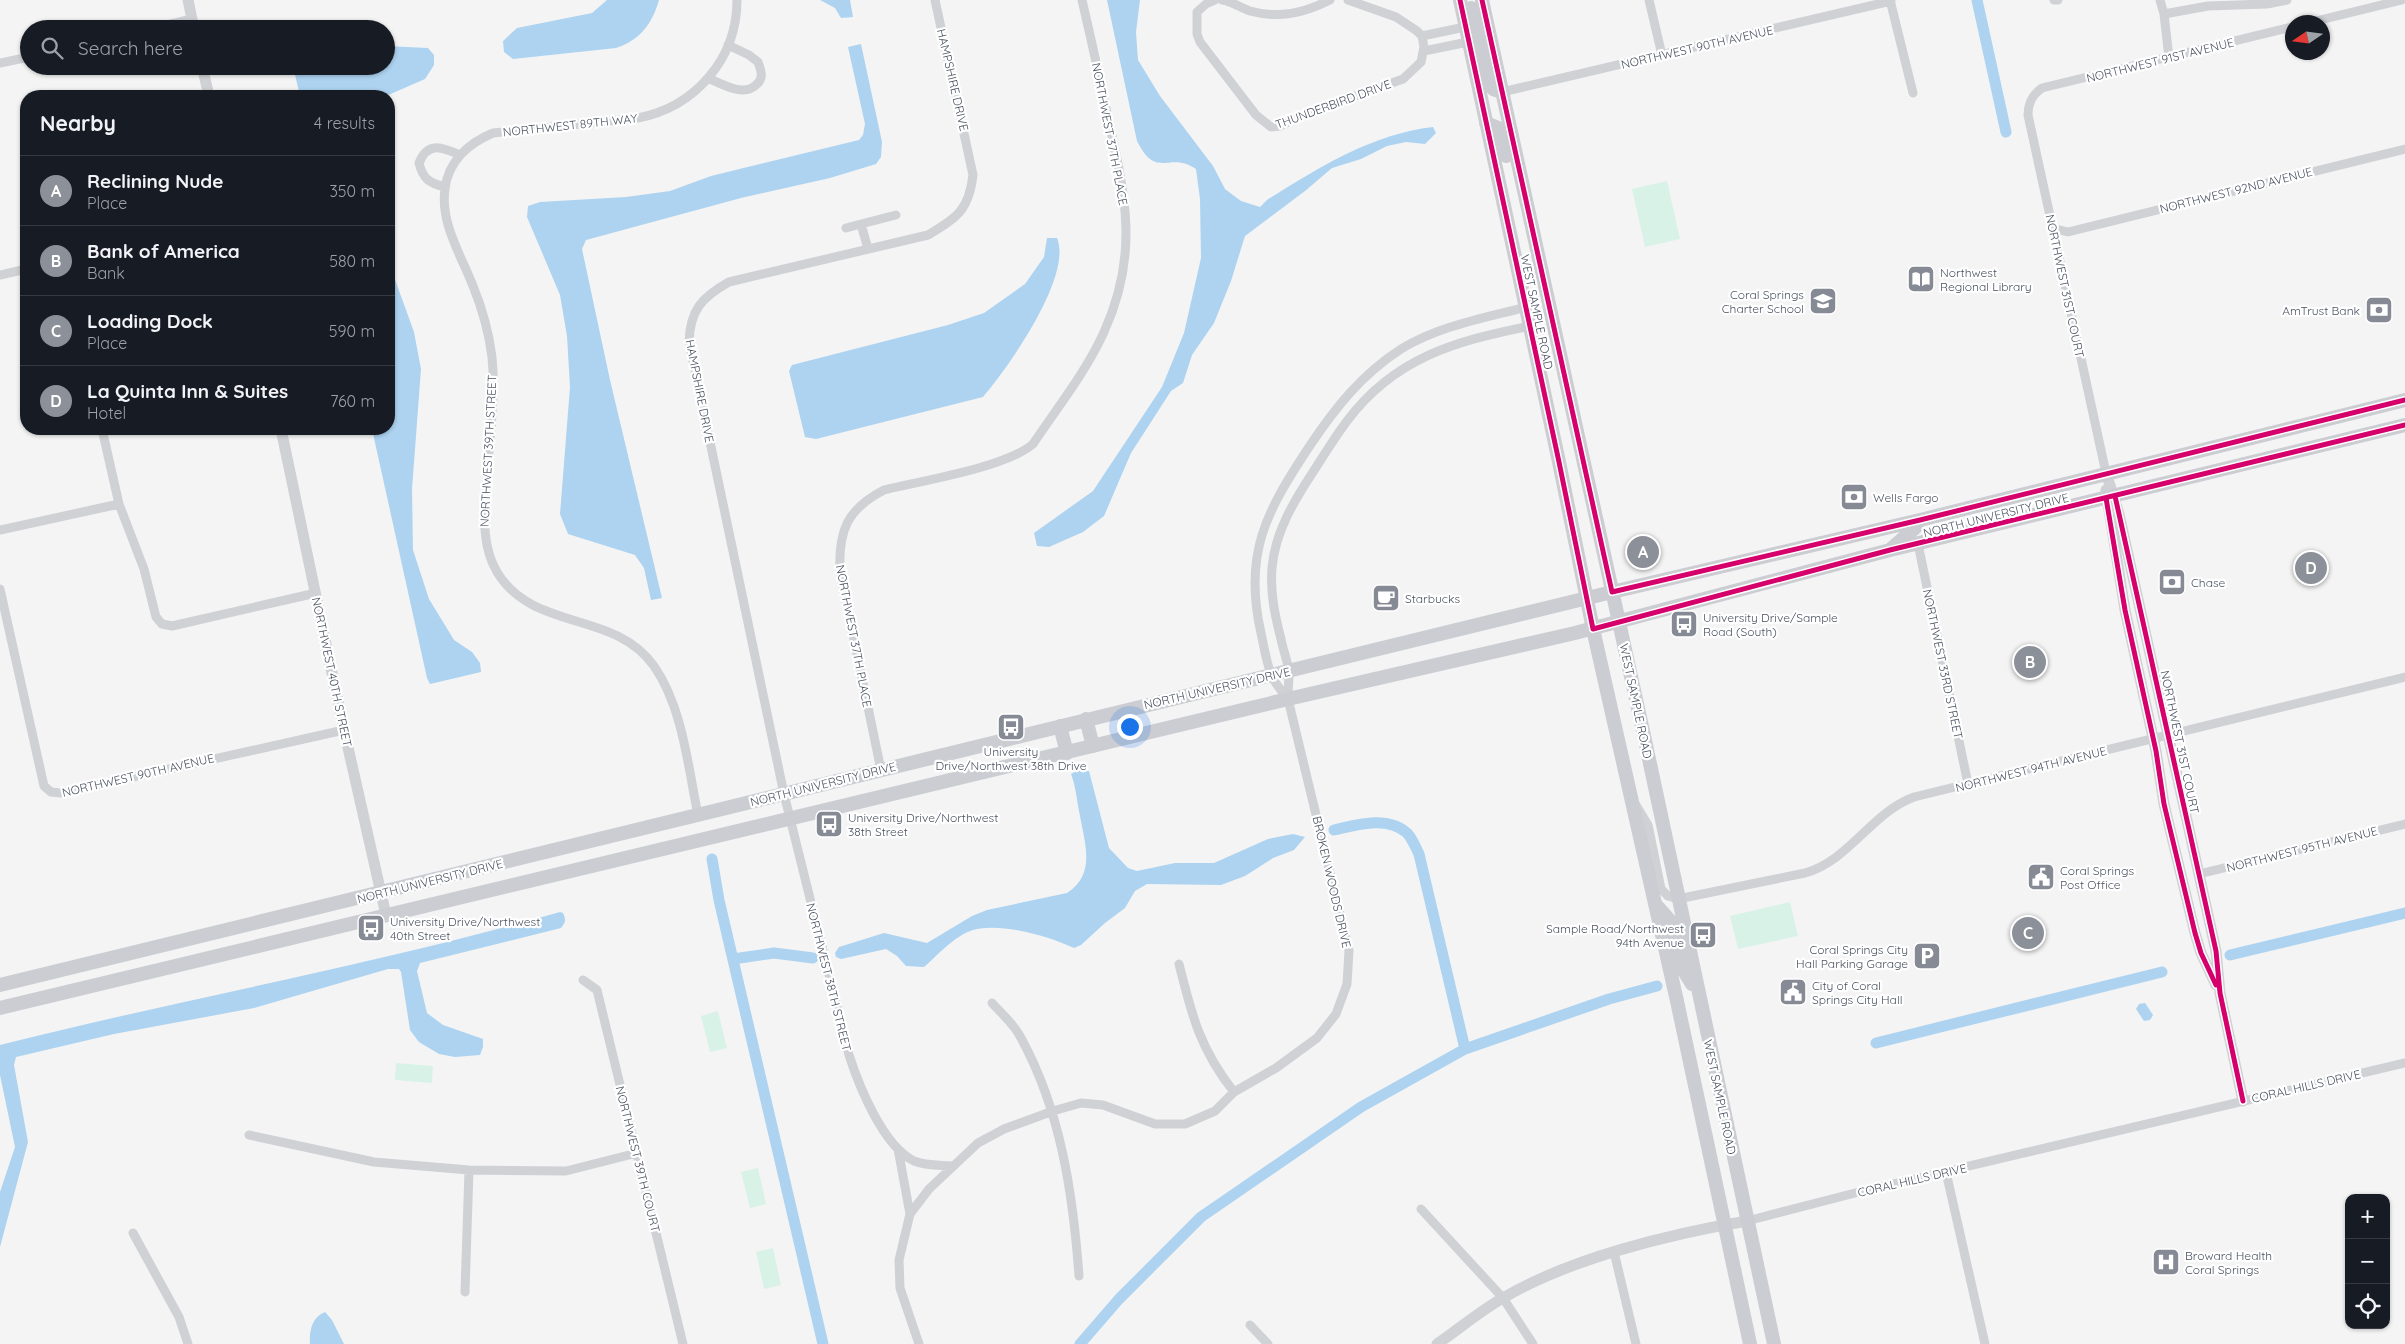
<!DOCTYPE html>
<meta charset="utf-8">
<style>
body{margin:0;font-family:Quicksand,sans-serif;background:#20242c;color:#f1f3f6}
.controls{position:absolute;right:15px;bottom:15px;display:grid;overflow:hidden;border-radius:10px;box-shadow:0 1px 4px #0004}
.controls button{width:45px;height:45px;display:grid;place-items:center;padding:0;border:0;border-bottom:1px solid #363941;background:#171b24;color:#f1f3f6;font:25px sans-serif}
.compass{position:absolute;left:2285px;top:15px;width:45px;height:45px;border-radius:50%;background:#171b24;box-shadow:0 1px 4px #0004;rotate:257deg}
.you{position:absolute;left:1129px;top:726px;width:18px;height:18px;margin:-12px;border:4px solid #fff;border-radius:50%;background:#1a73e8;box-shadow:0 0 0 8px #1a73e833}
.badge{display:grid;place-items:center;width:32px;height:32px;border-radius:50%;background:#8c9099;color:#fff;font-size:16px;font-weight:700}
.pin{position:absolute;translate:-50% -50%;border:2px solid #fff;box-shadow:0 1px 5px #0006}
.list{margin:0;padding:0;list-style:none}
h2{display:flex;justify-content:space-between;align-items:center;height:65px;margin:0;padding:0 20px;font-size:21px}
h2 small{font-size:16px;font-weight:400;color:#9ea1a6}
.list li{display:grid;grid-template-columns:32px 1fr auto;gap:15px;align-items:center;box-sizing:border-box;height:70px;padding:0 20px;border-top:1px solid #363941}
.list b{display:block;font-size:19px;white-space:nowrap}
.list p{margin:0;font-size:16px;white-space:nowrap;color:#9ea1a6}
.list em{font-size:16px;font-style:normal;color:#9ea1a6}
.icon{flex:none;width:28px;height:28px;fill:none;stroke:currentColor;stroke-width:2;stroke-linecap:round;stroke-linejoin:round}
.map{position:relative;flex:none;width:2405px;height:1344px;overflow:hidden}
.search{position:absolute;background:#171b24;box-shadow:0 1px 4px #0004;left:20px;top:20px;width:375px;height:55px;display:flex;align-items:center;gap:12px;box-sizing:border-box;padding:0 18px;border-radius:28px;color:#9ea1a6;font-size:19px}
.panel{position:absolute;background:#171b24;box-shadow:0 1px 4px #0004;left:20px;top:90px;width:375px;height:345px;border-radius:20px}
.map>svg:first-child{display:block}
.green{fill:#d9f2e8}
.water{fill:#add3f0}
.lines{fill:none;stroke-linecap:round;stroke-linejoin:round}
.canal{stroke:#add3f0;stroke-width:11}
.minor{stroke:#cfd1d5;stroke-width:9}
.tertiary{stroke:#cfd1d5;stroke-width:11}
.primary{stroke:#cbcdd2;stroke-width:14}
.cycleway-casing{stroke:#fff;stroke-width:8}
.cycleway{stroke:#d6006c;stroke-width:5}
.labels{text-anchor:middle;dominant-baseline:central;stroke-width:4.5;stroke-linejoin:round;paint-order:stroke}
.street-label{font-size:12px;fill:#4a5161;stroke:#fff}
.poi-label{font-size:12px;fill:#4a5161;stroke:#fff;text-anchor:start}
</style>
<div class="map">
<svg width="2405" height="1344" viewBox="0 0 2405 1344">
<rect width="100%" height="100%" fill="#f4f4f4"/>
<path class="green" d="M1667 181 1680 239 1645 247 1632 189Z
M1790 902 1798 936 1738 949 1730 916Z
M718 1011 727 1048 710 1052 701 1016Z
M396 1063 433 1066 432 1083 395 1080Z
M758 1168 766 1204 750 1208 741 1172Z
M773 1248 781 1285 764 1289 756 1252Z"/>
<path class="water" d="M607 0H659C652 24 640 40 616 48L513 59 504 52 503 41 517 28 592 13Z
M820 0H850L853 17 841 18 835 8Z
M1107 0H1140L1136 32 1138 60 1160 96 1213 166 1225 189 1241 201 1260 207 1267 200C1318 168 1372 134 1433 127L1436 133 1425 144 1406 142 1387 146 1361 159 1332 168 1305 191 1245 236 1231 281 1214 323 1192 355 1183 383 1171 391 1131 453 1104 516 1083 532 1049 547 1037 546 1034 533 1093 491 1162 387 1184 333 1201 258 1200 199 1196 169C1169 150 1157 181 1137 141Z
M861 44 882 142 881 157 876 164 830 178 741 198 586 240 582 249 610 380 662 598 651 600 644 568 635 555 568 534 560 514 570 387 567 336 560 295 527 217 528 206 540 202 626 197 670 191 711 176 859 140 863 135 865 124 848 47Z
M386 46 428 48 434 55V65L425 79 386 96H300L293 66H386Z
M1047 238H1057C1073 276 1008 368 983 397L816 439 805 437 789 371 792 365 948 325 984 313 1025 284 1044 257Z
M389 263 414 332 421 369 412 489 413 550 429 599 454 640 472 652 480 663 481 672 430 684 427 678 372 429H389Z
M1078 770 1089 771 1109 848 1128 868 1137 871 1175 863H1214L1268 839 1293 834 1305 837 1294 850 1273 858 1245 876 1221 885 1147 884 1135 891 1125 908 1105 923 1081 945 1074 948C1049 936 1000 922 973 930 954 936 938 955 924 967L906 966 897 956 886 949 841 959 836 957 835 953 839 947 884 933 927 943 972 916 987 910 1067 893C1096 874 1085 844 1080 816 1077 802 1076 787 1071 774Z
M560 912 563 913C566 920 566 922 561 928L420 963 417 971 427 1013 443 1025 483 1039V1047L480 1055 455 1057 439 1054 419 1042 410 1030 401 972 399 969H388L254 1008 114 1034 16 1057 14 1065 28 1142 0 1247V1192L15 1147 0 1075V1045C186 998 375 965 560 912Z
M2145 1003 2153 1015 2150 1020 2144 1021 2136 1009 2139 1004Z
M325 1312 332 1320 344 1344H310C309 1331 312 1317 325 1312Z"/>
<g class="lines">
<path class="canal" d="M1977 0 2006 132
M1334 830C1356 825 1387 815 1407 833 1412 838 1416 848 1419 854L1465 1049
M712 859 719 900 823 1344
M2230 955 2405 913
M733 959 774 953 813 958
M1876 1043 2162 972
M1080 1344 1119 1299 1201 1217 1361 1107 1465 1049 1609 999 1657 986"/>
<path class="minor" d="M935 0 973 175C969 210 957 218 928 235L729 282C702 297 690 310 689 342L784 794 849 1055C859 1086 883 1146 914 1161 926 1166 940 1165 952 1166
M1215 0 1206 4 1197 12V34L1200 42 1256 115 1271 127 1280 126 1310 112 1403 79 1421 62 1424 47 1422 36 1417 31 1396 17 1348 0
M1222 0C1231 1 1241 8 1250 11 1279 19 1304 13 1330 0
M1649 0 1662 55
M1890 0 1913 93
M2054 0H2058
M2160 0 2164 14 2169 58
M2164 14 2208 6 2267 4 2287 0
M2312 22 2402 0
M150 29 192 19
M1422 36 1465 27
M1424 51 1468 42
M0 63 29 57
M708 78C722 84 744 98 757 84 764 78 761 70 758 62L749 55 728 45
M1502 92 1891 1
M445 187C429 183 423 179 419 163 428 141 442 147 460 155
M846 228 861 224
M2052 228 2068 232 2405 149
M868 249 861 224 896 215
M0 275 26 269
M102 429 119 504 144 569 156 617 162 624 172 626 316 593
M2106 473 2028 115C2028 103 2032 95 2042 88L2292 27
M0 530 119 504
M1918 544 1968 784
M0 589 44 786 51 792 61 793 344 730
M1288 699C1282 691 1274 683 1271 674 1266 661 1264 647 1261 633 1243 554 1266 512 1309 447 1335 408 1361 375 1401 349 1439 326 1484 318 1526 307
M881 770 840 572C838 531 847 509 884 490 921 481 1007 467 1033 444 1057 408 1086 372 1104 332 1139 255 1126 197 1108 118 1100 79 1091 39 1082 0
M1636 805 1648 825 1661 889 1668 896 1678 899 1805 873C1850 860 1871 813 1914 797L2405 677
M698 815C688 767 683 708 654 666 615 610 533 632 497 572 480 543 485 511 487 480 489 440 496 397 492 357 489 333 482 308 473 286 461 255 440 223 445 189 448 161 469 143 493 133L638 118C695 107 737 59 737 0
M2199 874 2405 824
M1179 964C1192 1016 1200 1049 1234 1092
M583 980 597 990 683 1344
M992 1003C1002 1014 1015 1025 1021 1038 1061 1111 1073 1194 1079 1276
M249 1135 374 1162 469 1170 566 1171 637 1153
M898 1149 910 1214 899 1260 900 1288 919 1344
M1946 1172 1985 1344
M1421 1209 1503 1298 1533 1344
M910 1214 929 1189 978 1143 1004 1129 1053 1111 1081 1103 1103 1105 1155 1124H1185L1215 1111 1234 1092 1276 1068 1317 1038 1336 1014 1347 984 1349 951 1288 699C1288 690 1289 681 1289 672 1288 662 1283 650 1281 639 1275 616 1270 593 1272 568 1275 532 1294 501 1313 472 1324 455 1335 437 1347 421 1395 357 1456 341 1530 326
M1747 1221 1859 1192 2405 1063
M133 1233 179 1317 188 1344
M1614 1252 1636 1344
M465 1292 469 1170
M1250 1325 1268 1344"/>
<path class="tertiary" d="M188 0 194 29
M202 66 209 96
M281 429 344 730 386 915
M2106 473 2119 514 2216 951 2220 993 2243 1101
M2106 490 2125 610 2156 751 2164 804 2195 933 2201 953 2216 985
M1437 1344C1459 1329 1480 1311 1503 1298 1571 1258 1670 1234 1747 1221"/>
<path class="primary" d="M1460 0 1559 462 1593 629 1677 1001 1750 1344
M1482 0 1643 731 1774 1344
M1471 8 1487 79 1493 89 1502 92
M1486 123 1498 128 1506 156
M1892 548 1915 528 1920 520
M1086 719 1093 746
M1060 726 1067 753
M1656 905 1671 922 1681 966 1692 984
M0 985 1612 592 1920 520 2405 400
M0 1008 1288 699 1575 633 1890 550 2405 425"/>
<g class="cycleway-casing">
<path id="cycleway" d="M1460 0 1559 462 1593 629 1890 550 2405 425
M1482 0 1612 592 1920 520 2405 400
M2115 496 2216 951 2220 993 2243 1101
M2106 498 2125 610 2156 751 2164 804 2195 933 2201 953 2216 985"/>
</g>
<use href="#cycleway" class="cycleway"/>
</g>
<defs>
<g id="library-square" transform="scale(1.4375)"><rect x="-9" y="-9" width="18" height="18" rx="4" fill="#868a94" stroke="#fff"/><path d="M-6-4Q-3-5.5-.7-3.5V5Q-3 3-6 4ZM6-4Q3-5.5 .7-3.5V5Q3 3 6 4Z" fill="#fff"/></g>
<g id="school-square" transform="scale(1.4375)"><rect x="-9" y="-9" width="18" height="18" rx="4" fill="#868a94" stroke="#fff"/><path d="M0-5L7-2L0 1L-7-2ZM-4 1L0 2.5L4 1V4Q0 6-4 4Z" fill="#fff"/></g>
<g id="bank-square" transform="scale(1.4375)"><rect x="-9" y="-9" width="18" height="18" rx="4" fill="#868a94" stroke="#fff"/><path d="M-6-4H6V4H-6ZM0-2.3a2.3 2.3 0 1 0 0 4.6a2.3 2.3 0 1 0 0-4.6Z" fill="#fff"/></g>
<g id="cafe-square" transform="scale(1.4375)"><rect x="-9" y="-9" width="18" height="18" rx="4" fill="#868a94" stroke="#fff"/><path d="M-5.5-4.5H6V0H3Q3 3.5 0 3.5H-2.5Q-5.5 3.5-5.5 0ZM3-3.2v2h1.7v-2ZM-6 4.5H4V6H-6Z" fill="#fff"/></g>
<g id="bus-square" transform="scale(1.4375)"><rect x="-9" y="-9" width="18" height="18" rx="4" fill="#868a94" stroke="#fff"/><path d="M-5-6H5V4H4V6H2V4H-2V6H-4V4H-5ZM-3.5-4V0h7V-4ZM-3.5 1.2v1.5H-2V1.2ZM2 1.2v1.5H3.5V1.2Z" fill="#fff"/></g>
<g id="civic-square" transform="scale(1.4375)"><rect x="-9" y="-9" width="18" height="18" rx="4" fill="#868a94" stroke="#fff"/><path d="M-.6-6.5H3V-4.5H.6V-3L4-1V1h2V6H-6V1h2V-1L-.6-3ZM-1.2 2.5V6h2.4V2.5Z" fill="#fff"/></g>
<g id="parking-square" transform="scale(1.4375)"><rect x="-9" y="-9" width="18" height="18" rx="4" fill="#868a94" stroke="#fff"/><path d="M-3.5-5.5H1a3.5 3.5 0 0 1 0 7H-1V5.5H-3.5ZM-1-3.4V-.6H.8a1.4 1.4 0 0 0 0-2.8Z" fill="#fff"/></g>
<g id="hospital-square" transform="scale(1.4375)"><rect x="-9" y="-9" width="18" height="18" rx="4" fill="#868a94" stroke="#fff"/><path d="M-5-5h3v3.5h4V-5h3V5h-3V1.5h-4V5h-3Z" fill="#fff"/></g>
</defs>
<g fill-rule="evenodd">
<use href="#library-square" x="1921" y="279"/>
<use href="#school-square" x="1823" y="301"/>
<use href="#bank-square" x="2379" y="310"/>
<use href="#bank-square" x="1854" y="497"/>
<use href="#bank-square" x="2172" y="582"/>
<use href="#cafe-square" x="1386" y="598"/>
<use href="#bus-square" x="1684" y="624"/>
<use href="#bus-square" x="1011" y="727"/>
<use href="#bus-square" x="829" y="824"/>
<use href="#civic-square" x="2041" y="877"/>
<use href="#bus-square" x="371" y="928"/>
<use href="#bus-square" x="1703" y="935"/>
<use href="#parking-square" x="1927" y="956"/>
<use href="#civic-square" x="1793" y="992"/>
<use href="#hospital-square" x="2166" y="1262"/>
</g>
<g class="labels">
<g class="street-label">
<text transform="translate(1697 47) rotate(-13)">NORTHWEST 90TH AVENUE</text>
<text transform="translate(2160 60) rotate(-14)">NORTHWEST 91ST AVENUE</text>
<text transform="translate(953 80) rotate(77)">HAMPSHIRE DRIVE</text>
<text transform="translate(1333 104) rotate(-20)">THUNDERBIRD DRIVE</text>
<text transform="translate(570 125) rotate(-6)">NORTHWEST 89TH WAY</text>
<text transform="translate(1110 134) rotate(79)">NORTHWEST 37TH PLACE</text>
<text transform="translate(2236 190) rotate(-14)">NORTHWEST 92ND AVENUE</text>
<text transform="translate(2065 286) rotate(78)">NORTHWEST 31ST COURT</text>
<text transform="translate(1537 312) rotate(78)">WEST SAMPLE ROAD</text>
<text transform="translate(700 391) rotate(79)">HAMPSHIRE DRIVE</text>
<text transform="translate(488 451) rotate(-87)">NORTHWEST 39TH STREET</text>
<text transform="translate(1996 515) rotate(-14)">NORTH UNIVERSITY DRIVE</text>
<text transform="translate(854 636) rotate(79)">NORTHWEST 37TH PLACE</text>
<text transform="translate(1943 664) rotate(78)">NORTHWEST 33RD STREET</text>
<text transform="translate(332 672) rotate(78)">NORTHWEST 40TH STREET</text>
<text transform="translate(1217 688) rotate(-13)">NORTH UNIVERSITY DRIVE</text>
<text transform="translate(1636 701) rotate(78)">WEST SAMPLE ROAD</text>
<text transform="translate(2180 742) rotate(78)">NORTHWEST 31ST COURT</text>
<text transform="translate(2031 769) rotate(-14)">NORTHWEST 94TH AVENUE</text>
<text transform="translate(138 775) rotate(-13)">NORTHWEST 90TH AVENUE</text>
<text transform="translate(823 784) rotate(-14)">NORTH UNIVERSITY DRIVE</text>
<text transform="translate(2302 849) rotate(-14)">NORTHWEST 95TH AVENUE</text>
<text transform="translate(430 881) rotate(-14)">NORTH UNIVERSITY DRIVE</text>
<text transform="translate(1332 882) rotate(77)">BROKEN WOODS DRIVE</text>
<text transform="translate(829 977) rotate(76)">NORTHWEST 38TH STREET</text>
<text transform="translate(2306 1086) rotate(-13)">CORAL HILLS DRIVE</text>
<text transform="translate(1720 1097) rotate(78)">WEST SAMPLE ROAD</text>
<text transform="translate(638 1159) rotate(76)">NORTHWEST 39TH COURT</text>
<text transform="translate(1912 1180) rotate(-13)">CORAL HILLS DRIVE</text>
</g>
<g class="poi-label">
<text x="1940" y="272">Northwest<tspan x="1940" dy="14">Regional Library</tspan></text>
<text x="1804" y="294" text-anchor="end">Coral Springs<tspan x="1804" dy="14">Charter School</tspan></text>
<text x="2360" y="310" text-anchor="end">AmTrust Bank</text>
<text x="1873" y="497">Wells Fargo</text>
<text x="2191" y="582">Chase</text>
<text x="1405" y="598">Starbucks</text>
<text x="1703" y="617">University Drive/Sample<tspan x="1703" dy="14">Road (South)</tspan></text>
<text x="1011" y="751" text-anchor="middle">University<tspan x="1011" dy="14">Drive/Northwest 38th Drive</tspan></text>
<text x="848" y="817">University Drive/Northwest<tspan x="848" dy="14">38th Street</tspan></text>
<text x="2060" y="870">Coral Springs<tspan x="2060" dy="14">Post Office</tspan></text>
<text x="390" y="921">University Drive/Northwest<tspan x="390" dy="14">40th Street</tspan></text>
<text x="1684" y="928" text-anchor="end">Sample Road/Northwest<tspan x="1684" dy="14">94th Avenue</tspan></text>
<text x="1908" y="949" text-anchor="end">Coral Springs City<tspan x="1908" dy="14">Hall Parking Garage</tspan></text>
<text x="1812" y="985">City of Coral<tspan x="1812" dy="14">Springs City Hall</tspan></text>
<text x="2185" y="1255">Broward Health<tspan x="2185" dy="14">Coral Springs</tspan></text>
</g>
</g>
</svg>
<div class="controls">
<button>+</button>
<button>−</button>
<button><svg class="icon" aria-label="locate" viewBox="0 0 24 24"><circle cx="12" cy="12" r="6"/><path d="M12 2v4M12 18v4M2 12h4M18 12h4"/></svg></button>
</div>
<svg class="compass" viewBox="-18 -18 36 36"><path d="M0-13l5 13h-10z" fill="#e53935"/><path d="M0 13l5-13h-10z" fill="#9ea1a6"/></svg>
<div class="you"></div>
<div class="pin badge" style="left:1643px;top:552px">A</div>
<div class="pin badge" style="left:2030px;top:662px">B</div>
<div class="pin badge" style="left:2028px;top:933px">C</div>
<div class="pin badge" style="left:2311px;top:568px">D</div>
<div class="search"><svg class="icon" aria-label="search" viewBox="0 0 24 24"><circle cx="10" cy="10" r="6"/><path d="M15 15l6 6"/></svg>Search here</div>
<section class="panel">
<h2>Nearby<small>4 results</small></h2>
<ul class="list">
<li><span class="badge">A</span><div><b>Reclining Nude</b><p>Place</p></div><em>350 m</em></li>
<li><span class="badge">B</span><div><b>Bank of America</b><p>Bank</p></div><em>580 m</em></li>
<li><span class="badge">C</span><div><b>Loading Dock</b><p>Place</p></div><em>590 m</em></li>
<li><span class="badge">D</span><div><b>La Quinta Inn &amp; Suites</b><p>Hotel</p></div><em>760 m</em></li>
</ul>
</section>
</div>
